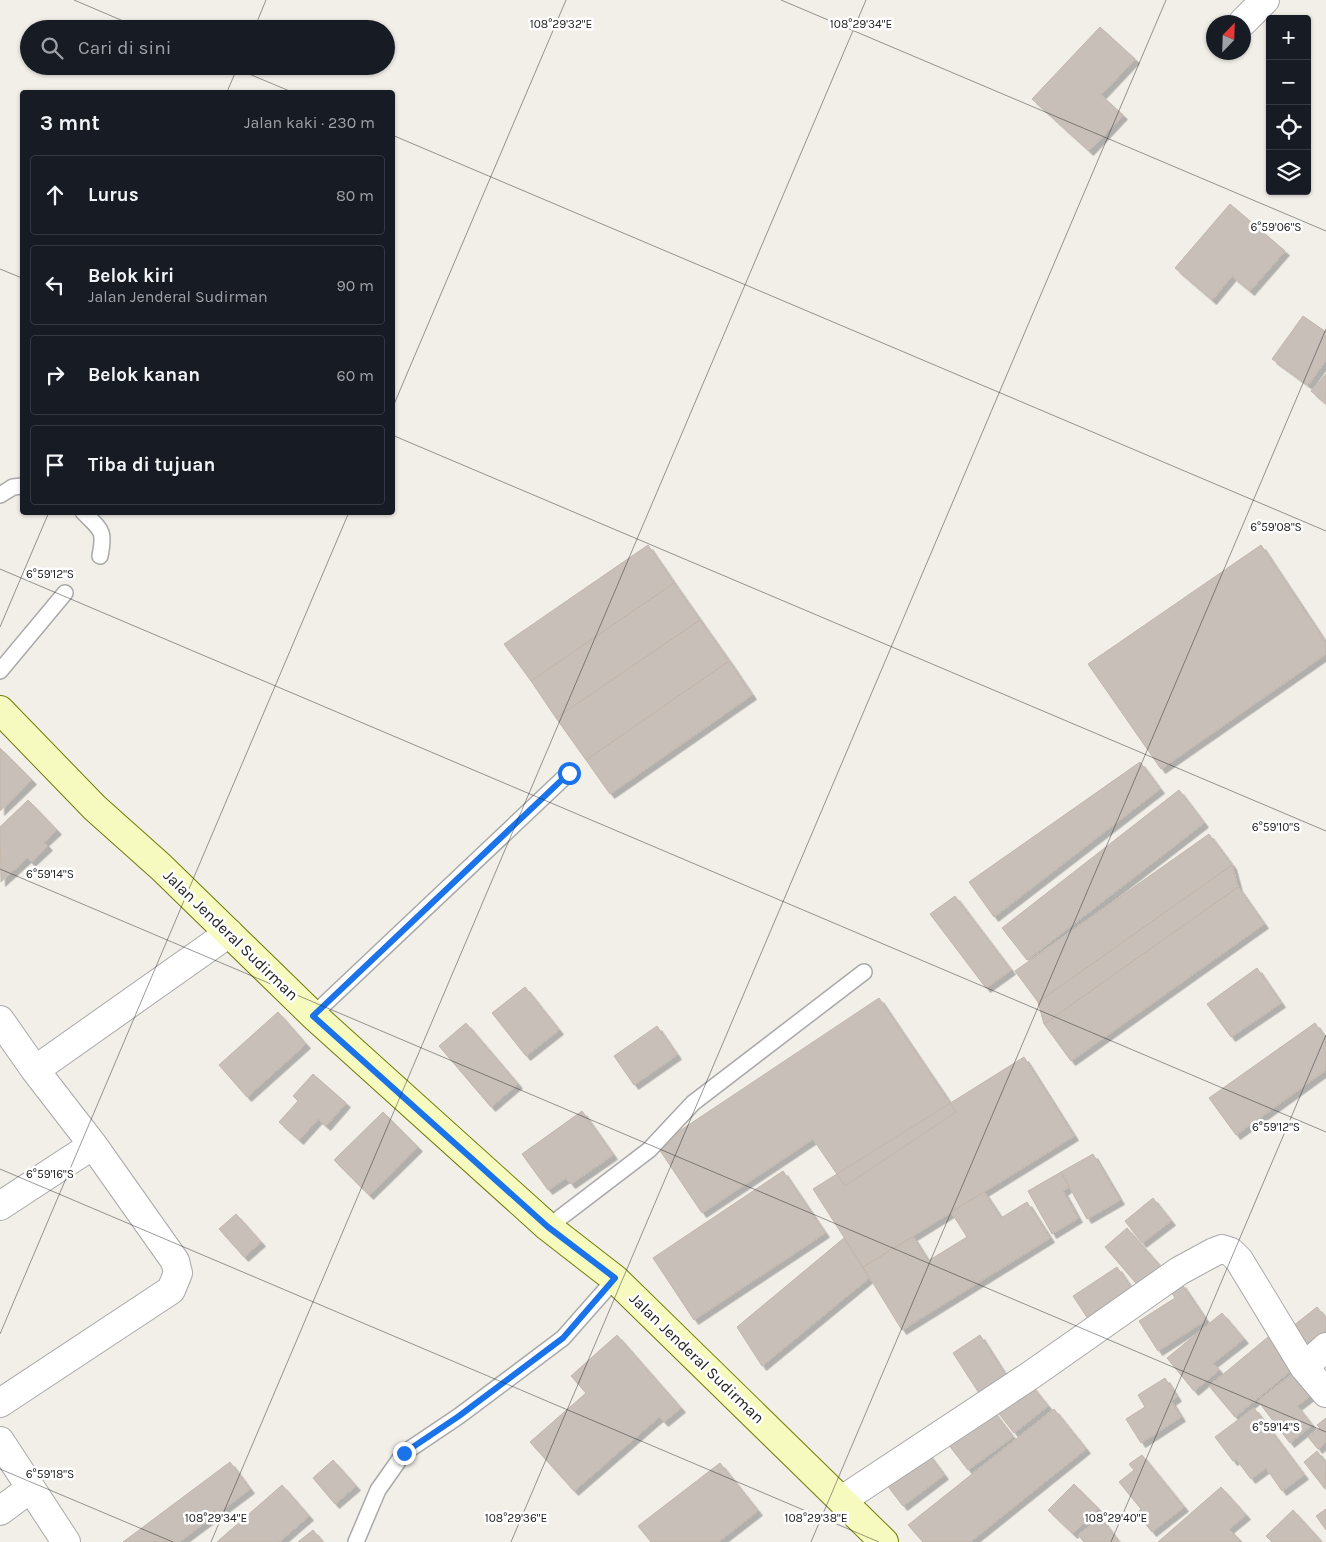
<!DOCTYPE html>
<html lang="id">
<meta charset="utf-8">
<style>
body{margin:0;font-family:Karla,sans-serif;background:#20242c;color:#f1f3f6}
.controls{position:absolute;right:15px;top:15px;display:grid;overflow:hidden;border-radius:5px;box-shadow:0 1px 4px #0004}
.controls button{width:45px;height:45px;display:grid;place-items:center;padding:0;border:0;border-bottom:1px solid #363941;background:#171b24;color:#f1f3f6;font:25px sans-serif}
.compass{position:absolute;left:1206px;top:15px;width:45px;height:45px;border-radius:50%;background:#171b24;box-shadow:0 1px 4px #0004;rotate:23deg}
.stop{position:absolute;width:15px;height:15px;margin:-11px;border:4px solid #1a73e8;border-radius:50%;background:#fff}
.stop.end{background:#1a73e8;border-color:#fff;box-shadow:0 1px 5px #0008}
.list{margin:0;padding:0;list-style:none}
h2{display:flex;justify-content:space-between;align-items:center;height:65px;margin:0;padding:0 20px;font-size:21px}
h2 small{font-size:16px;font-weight:400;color:#9ea1a6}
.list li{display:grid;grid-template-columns:32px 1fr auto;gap:15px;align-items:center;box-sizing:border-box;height:80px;margin:0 10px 10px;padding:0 10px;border:1px solid #363941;border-radius:5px}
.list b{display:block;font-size:19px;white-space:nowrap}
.list p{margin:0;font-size:16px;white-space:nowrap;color:#9ea1a6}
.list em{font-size:16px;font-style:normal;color:#9ea1a6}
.icon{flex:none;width:28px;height:28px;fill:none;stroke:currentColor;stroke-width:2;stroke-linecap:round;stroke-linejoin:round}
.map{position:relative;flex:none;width:1326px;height:1542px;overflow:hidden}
.search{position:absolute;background:#171b24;box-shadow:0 1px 4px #0004;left:20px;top:20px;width:375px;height:55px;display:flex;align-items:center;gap:12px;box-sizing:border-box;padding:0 18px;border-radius:28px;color:#9ea1a6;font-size:19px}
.panel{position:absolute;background:#171b24;box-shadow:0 1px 4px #0004;left:20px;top:90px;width:375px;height:425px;border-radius:5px}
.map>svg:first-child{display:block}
.building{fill:#c7bfb8;stroke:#c4b6ab;filter:url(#shadow)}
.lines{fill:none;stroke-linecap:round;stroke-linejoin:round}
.lane-casing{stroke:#a9a9a9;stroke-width:18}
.street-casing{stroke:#a9a9a9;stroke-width:30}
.secondary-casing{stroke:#707d05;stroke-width:30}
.lane{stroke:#fff;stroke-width:15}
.street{stroke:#fff;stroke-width:28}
.secondary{stroke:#f7fabf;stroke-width:28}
.route{stroke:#1a73e8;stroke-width:6}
.ticks{fill:none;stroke:#222;stroke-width:1;stroke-opacity:0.45}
.labels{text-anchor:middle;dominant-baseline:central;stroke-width:5;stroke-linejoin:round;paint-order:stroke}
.street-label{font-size:16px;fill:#222;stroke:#fff}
.ticks-label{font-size:12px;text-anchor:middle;fill:#222;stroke:#fff;stroke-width:5;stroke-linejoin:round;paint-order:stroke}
</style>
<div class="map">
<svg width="1326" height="1542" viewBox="0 0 1326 1542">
<defs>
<filter id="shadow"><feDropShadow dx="4.5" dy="4.5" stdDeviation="0" flood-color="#0004"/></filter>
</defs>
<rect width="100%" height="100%" fill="#f2efe9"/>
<path class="building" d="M1100 27 1135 59 1101 95 1123 115 1089 151 1032 99Z
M1230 204 1285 251 1250 291 1232 276 1212 300 1175 268Z
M1303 316 1326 332V360L1308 385 1272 359Z
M1326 374V404L1311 391Z
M648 545 674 583 531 681 504 644Z
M1261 545 1326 643V654L1161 769 1088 664Z
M674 583 700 620 556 718 531 681Z
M700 620 729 661 586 760 556 718Z
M729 661 752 695 610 794 586 760Z
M0 748 32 780 0 811Z
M1140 762 1160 789 994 917 969 882Z
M1179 790 1204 823 1027 960 1002 928Z
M28 800 57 830 44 842 48 846 31 862 27 858 1 882 0 827Z
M1209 834 1232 865 1038 1002 1015 971Z
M1232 865 1238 887 1044 1024 1038 1002Z
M1238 887 1264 924 1071 1061 1044 1024Z
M955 896 1011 970 986 988 930 914Z
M1257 968 1281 1003 1231 1037 1207 1004Z
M525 987 559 1030 526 1056 492 1013Z
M879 998 956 1112 845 1186 813 1139 702 1213 657 1146Z
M278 1012 306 1044 247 1097 219 1065Z
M466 1023 518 1084 491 1107 439 1046Z
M1315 1023 1326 1039V1070L1236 1135 1209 1098Z
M657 1026 677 1055 634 1085 614 1056Z
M1024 1057 1074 1136 863 1267 813 1189Z
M313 1074 346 1103 326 1126 318 1119 299 1140 279 1122 298 1101 293 1096Z
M582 1111 613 1155 571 1184 566 1178 548 1190 522 1154Z
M383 1112 418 1147 369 1195 334 1160Z
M1093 1154 1120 1200 1087 1219 1061 1172Z
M783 1171 825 1233 694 1320 653 1258Z
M1061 1172 1069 1187 1063 1191 1078 1218 1052 1234 1028 1191Z
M984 1192 1001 1218 1027 1202 1050 1238 902 1330 863 1267 913 1237 928 1261 967 1237 951 1212Z
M1153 1198 1171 1221 1142 1243 1125 1221Z
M236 1214 261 1242 244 1257 219 1229Z
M1127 1228 1163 1269 1141 1289 1105 1247Z
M844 1238 869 1278 762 1366 737 1327Z
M1117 1267 1137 1296 1092 1325 1073 1296Z
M1181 1283 1206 1320 1158 1351 1139 1321 1175 1298 1170 1290Z
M1317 1307 1326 1318V1342L1308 1355 1288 1330Z
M1222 1313 1244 1339 1213 1363 1219 1370 1194 1391 1167 1358Z
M617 1335 681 1408 664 1422 659 1417 574 1491 530 1442 586 1393 571 1376Z
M980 1335 1011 1384 984 1401 953 1353Z
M1268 1337 1294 1368 1235 1417 1209 1386Z
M1296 1371 1314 1393 1297 1406 1312 1425 1290 1443 1258 1401Z
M1165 1378 1177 1397 1171 1401 1181 1417 1141 1443 1126 1419 1145 1407 1138 1395Z
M1027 1380 1048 1406 1014 1433 993 1406Z
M990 1407 1013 1437 968 1470 945 1440Z
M1254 1408 1304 1475 1282 1491 1266 1468 1251 1479 1236 1459 1233 1461 1215 1437Z
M1054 1409 1086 1449 970 1542H923L908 1525Z
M1326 1418V1442L1318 1449 1308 1437 1320 1428 1317 1425Z
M925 1449 944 1475 903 1506 883 1480Z
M1317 1451 1326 1463 1325 1489 1304 1462Z
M1142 1455 1184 1507 1152 1532 1137 1513 1141 1509 1119 1482 1134 1470 1129 1464Z
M333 1460 356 1486 335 1504 313 1478Z
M230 1462 250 1489 179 1542H123Z
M720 1463 758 1511 718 1542H651L638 1526Z
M1074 1484 1098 1508 1073 1534 1048 1510Z
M282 1485 309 1516 279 1542H217Z
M1221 1487 1246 1515 1229 1529 1240 1540 1237 1542H1158Z
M1326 1509V1530L1316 1516Z
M1293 1510 1322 1542H1272L1266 1536Z
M1101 1518 1119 1542H1084L1078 1535Z
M313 1530 323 1542H298Z"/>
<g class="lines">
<g class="lane-casing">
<path id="lane" d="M0 495 13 487 22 486
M83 512C102 531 105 530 100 556
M0 671 65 593
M313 1015 569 773
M548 1227 649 1150 693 1103 864 972
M356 1542 378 1490 404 1453 459 1416 563 1338 615 1279"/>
</g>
<g class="street-casing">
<path id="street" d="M1243 22 1265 0
M0 1020 35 1070 93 1145 175 1261 178 1273 171 1290 0 1403
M35 1070 229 933
M0 1206 93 1145
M1304 1367 1326 1347
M0 1441 66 1542
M842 1500 1031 1375 1179 1271 1214 1252 1222 1249 1231 1252 1239 1260 1304 1367 1326 1393
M0 1511 31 1488"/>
</g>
<g class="secondary-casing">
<path id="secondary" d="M0 710 95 808 161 867 313 1015 548 1227 615 1279 884 1542"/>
</g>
<use href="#lane" class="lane"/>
<use href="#street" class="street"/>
<use href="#secondary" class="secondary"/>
</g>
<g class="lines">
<path class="route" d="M404 1453 459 1416 563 1338 615 1278 548 1227 313 1016 569 773"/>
</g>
<path class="ticks" d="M74 0 142 29M781 0 1326 231M254 29 266 0M230 66 292 92M227 92 238 66M392 135 1326 531M0 269 22 278M392 409 566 0M392 435 1326 831M0 569 1326 1132M0 627 49 512M0 869 1326 1432M0 1169 879 1542M0 1334 349 512M0 1469 173 1542M211 1542 866 0M511 1542 1166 0M811 1542 1326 329M1111 1542 1326 1035"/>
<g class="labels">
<g class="street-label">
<text transform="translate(231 935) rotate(44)">Jalan Jenderal Sudirman</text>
<text transform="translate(697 1358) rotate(44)">Jalan Jenderal Sudirman</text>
</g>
</g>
<g class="ticks-label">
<text x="561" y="28">108°29'32"E</text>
<text x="861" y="28">108°29'34"E</text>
<text x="1276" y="231">6°59'06"S</text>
<text x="1276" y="531">6°59'08"S</text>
<text x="50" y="578">6°59'12"S</text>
<text x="1276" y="831">6°59'10"S</text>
<text x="50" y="878">6°59'14"S</text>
<text x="1276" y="1131">6°59'12"S</text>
<text x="50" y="1178">6°59'16"S</text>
<text x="1276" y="1431">6°59'14"S</text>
<text x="50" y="1478">6°59'18"S</text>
<text x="216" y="1522">108°29'34"E</text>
<text x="516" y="1522">108°29'36"E</text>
<text x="816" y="1522">108°29'38"E</text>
<text x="1116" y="1522">108°29'40"E</text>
</g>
</svg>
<div class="controls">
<button>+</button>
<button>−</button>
<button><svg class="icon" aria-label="locate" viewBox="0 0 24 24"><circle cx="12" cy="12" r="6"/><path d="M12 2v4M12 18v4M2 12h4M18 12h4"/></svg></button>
<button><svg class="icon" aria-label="layers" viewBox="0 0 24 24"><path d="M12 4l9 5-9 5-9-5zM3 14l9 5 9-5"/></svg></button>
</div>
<svg class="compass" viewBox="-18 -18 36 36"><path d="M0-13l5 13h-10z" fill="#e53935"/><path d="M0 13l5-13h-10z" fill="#9ea1a6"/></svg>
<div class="stop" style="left:569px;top:773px"></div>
<div class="stop end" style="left:404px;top:1453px"></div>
<div class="search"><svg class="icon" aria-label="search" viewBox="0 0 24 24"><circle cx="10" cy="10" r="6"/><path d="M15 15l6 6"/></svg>Cari di sini</div>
<section class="panel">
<h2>3 mnt<small>Jalan kaki · 230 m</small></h2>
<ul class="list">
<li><svg class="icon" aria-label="ahead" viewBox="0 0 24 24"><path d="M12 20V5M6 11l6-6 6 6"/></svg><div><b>Lurus</b></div><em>80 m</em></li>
<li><svg class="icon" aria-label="left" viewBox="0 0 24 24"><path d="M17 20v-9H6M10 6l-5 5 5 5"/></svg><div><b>Belok kiri</b><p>Jalan Jenderal Sudirman</p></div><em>90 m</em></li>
<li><svg class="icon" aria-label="right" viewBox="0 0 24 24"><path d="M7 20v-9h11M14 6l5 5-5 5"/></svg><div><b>Belok kanan</b></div><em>60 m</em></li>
<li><svg class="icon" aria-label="arrive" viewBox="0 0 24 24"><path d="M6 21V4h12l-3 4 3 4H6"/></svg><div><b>Tiba di tujuan</b></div></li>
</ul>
</section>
</div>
